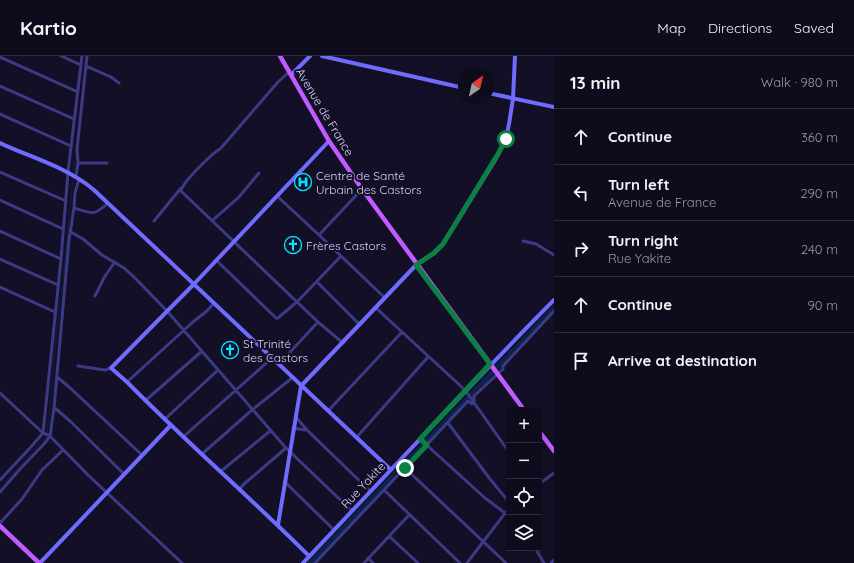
<!DOCTYPE html>
<meta charset="utf-8">
<style>
body{margin:0;font-family:Quicksand,sans-serif;background:#171425;color:#f1f3f6}
.controls{position:absolute;right:12px;bottom:12px;display:grid;overflow:hidden;border-radius:0px;box-shadow:0 2px 10px #0003}
.controls button{width:36px;height:36px;display:grid;place-items:center;padding:0;border:0;border-bottom:1px solid #2e2b3b;background:#0e0b1c;color:#f1f3f6;font:20px sans-serif}
.compass{position:absolute;left:458px;top:12px;width:36px;height:36px;border-radius:50%;background:#0e0b1c;box-shadow:0 2px 10px #0003;rotate:34deg}
.stop{position:absolute;width:12px;height:12px;margin:-9px;border:3px solid #0b8043;border-radius:50%;background:#fff}
.stop.end{background:#0b8043;border-color:#fff;box-shadow:0 1px 4px #0008}
.list{margin:0;padding:0;list-style:none}
h2{display:flex;justify-content:space-between;align-items:center;height:52px;margin:0;padding:0 16px;font-size:17px}
h2 small{font-size:13px;font-weight:400;color:#9b9ba3}
.list li{display:grid;grid-template-columns:26px 1fr auto;gap:12px;align-items:center;box-sizing:border-box;height:56px;padding:0 16px;border-top:1px solid #2e2b3b}
.list b{display:block;font-size:15px;white-space:nowrap}
.list p{margin:0;font-size:13px;white-space:nowrap;color:#9b9ba3}
.list em{font-size:13px;font-style:normal;color:#9b9ba3}
.icon{flex:none;width:22px;height:22px;fill:none;stroke:currentColor;stroke-width:2;stroke-linecap:round;stroke-linejoin:round}
.map{position:relative;flex:none;width:554px;height:507px;overflow:hidden}
header{display:flex;align-items:center;gap:24px;box-sizing:border-box;height:56px;padding:0 20px;background:#0e0b1c;border-bottom:1px solid #2e2b3b}
header strong{font-size:19px}
nav{display:flex;gap:22px;margin-inline-start:auto;font-size:14px}
main{display:flex}
aside{flex:1;background:#0e0b1c}
.map>svg:first-child{display:block}
.lines{fill:none;stroke-linecap:round;stroke-linejoin:round}
.stream{stroke:#0c2248;stroke-width:1}
.river{stroke:#0c2248;stroke-width:5}
.street{stroke:#3d3a85;stroke-width:3}
.secondary{stroke:#6f6bff;stroke-width:4}
.primary{stroke:#c25bff;stroke-width:4.5}
.route{stroke:#0b8043;stroke-width:5}
.labels{text-anchor:middle;dominant-baseline:central;stroke-width:4;stroke-linejoin:round;paint-order:stroke}
.street-label{font-size:12px;fill:#d9d4ff;stroke:#130f26}
.poi-label{font-size:12px;fill:#d9d4ff;stroke:#130f26;text-anchor:start}
</style>
<header>
<strong>Kartio</strong>
<nav><a>Map</a><a>Directions</a><a>Saved</a></nav>
</header>
<main>
<div class="map">
<svg width="554" height="507" viewBox="0 0 554 507">
<rect width="100%" height="100%" fill="#130f26"/>
<g class="lines">
<path class="stream" d="M73 119 76 98
M47 377 51 344 57 269 63 226 73 122
M0 431 46 380"/>
<path class="river" d="M310 507 554 252"/>
<path class="street" d="M61 0 81 9
M0 1 78 36
M86 10 111 21 119 27
M289 16 278 26 221 92C212 98 183 125 181 135L318 266 343 287
M0 30 74 63
M0 58 71 90
M78 107 77 93 87 0
M0 116 66 145
M76 120 78 107H107
M277 140 319 179 385 242
M0 144 63 173
M74 152C92 158 94 160 108 147
M213 164 239 141 259 117
M154 165 181 132
M0 175 61 203
M71 176 83 183 102 199 124 212 134 221 167 255 286 392 352 455
M319 179 362 133
M523 185 536 188 554 199
M0 203 58 229
M216 204 276 262H278L298 245 341 200
M317 226 360 269
M0 231 55 256
M95 240 105 220 115 206
M376 252 465 334 509 396
M279 308 318 266
M78 310 105 314 111 312
M57 321 68 330 142 399
M127 326 194 265 207 255 214 247
M0 337 43 377 50 380 88 419 182 507
M145 345 202 295
M55 352 71 366 124 418
M328 355 402 276
M295 360 307 374 371 436
M165 363 218 314
M448 367 490 423 509 446
M293 372 305 374
M183 381 272 302
M356 382 428 301
M420 383 485 442 505 457
M202 398 252 354 292 322
M405 412 506 507
M220 416 270 375
M0 424 30 392 43 377 61 203 68 116 82 0
M285 426 334 474
M539 428 554 417
M239 434 244 428 286 392
M384 434 460 507
M0 436 20 413 44 388 50 380 54 352 69 184 74 152 75 137 79 123
M0 467 22 443 42 414 63 394
M389 480 418 507
M535 492 544 507
M368 502 373 507
M315 507 468 345 472 348 474 347V340L503 313V310L554 255
M364 507 409 459
M467 507 509 452
M551 507 554 504"/>
<path class="secondary" d="M322 0 464 32
M291 19 310 0
M488 37 554 51
M0 87C32 102 67 111 94 134L391 414
M278 469 301 330 416 209 434 197 443 188 494 106 506 83 509 68 513 43 515 0
M309 500C250 441 186 386 127 326L111 312 194 228 329 85
M40 507 171 369
M303 507C386 419 469 330 554 244"/>
<path class="primary" d="M280 0 329 85 362 133 524 354
M539 375 554 395
M0 470 39 507"/>
</g>
<g class="lines">
<path class="route" d="M405 412 427 389 420 383 490 308 416 209 434 197 443 188 498 98 506 83"/>
</g>
<defs>
<g id="hospital-ring" transform="scale(0.9)"><circle r="9.5" fill="#130f26" stroke="#00e5ff" stroke-width="1.5"/><path d="M-5-5h3v3.5h4V-5h3V5h-3V1.5h-4V5h-3Z" fill="#00e5ff"/></g>
<g id="church-ring" transform="scale(0.9)"><circle r="9.5" fill="#130f26" stroke="#00e5ff" stroke-width="1.5"/><path d="M-1.2-6h2.4v3.5h3.3v2.4h-3.3V6h-2.4V-.1h-3.3v-2.4h3.3Z" fill="#00e5ff"/></g>
</defs>
<g fill-rule="evenodd">
<use href="#hospital-ring" x="303" y="126"/>
<use href="#church-ring" x="293" y="189"/>
<use href="#church-ring" x="230" y="294"/>
</g>
<g class="labels">
<g class="street-label">
<text transform="translate(325 56) rotate(59)">Avenue de France</text>
<text transform="translate(363 429) rotate(-47)">Rue Yakite</text>
</g>
<g class="poi-label">
<text x="316" y="119">Centre de Santé<tspan x="316" dy="14">Urbain des Castors</tspan></text>
<text x="306" y="189">Frères Castors</text>
<text x="243" y="287">St Trinité<tspan x="243" dy="14">des Castors</tspan></text>
</g>
</g>
</svg>
<div class="controls">
<button>+</button>
<button>−</button>
<button><svg class="icon" aria-label="locate" viewBox="0 0 24 24"><circle cx="12" cy="12" r="6"/><path d="M12 2v4M12 18v4M2 12h4M18 12h4"/></svg></button>
<button><svg class="icon" aria-label="layers" viewBox="0 0 24 24"><path d="M12 4l9 5-9 5-9-5zM3 14l9 5 9-5"/></svg></button>
</div>
<svg class="compass" viewBox="-18 -18 36 36"><path d="M0-13l5 13h-10z" fill="#e53935"/><path d="M0 13l5-13h-10z" fill="#9b9ba3"/></svg>
<div class="stop" style="left:506px;top:83px"></div>
<div class="stop end" style="left:405px;top:412px"></div>
</div>
<aside>
<h2>13 min<small>Walk · 980 m</small></h2>
<ul class="list">
<li><svg class="icon" aria-label="ahead" viewBox="0 0 24 24"><path d="M12 20V5M6 11l6-6 6 6"/></svg><div><b>Continue</b></div><em>360 m</em></li>
<li><svg class="icon" aria-label="left" viewBox="0 0 24 24"><path d="M17 20v-9H6M10 6l-5 5 5 5"/></svg><div><b>Turn left</b><p>Avenue de France</p></div><em>290 m</em></li>
<li><svg class="icon" aria-label="right" viewBox="0 0 24 24"><path d="M7 20v-9h11M14 6l5 5-5 5"/></svg><div><b>Turn right</b><p>Rue Yakite</p></div><em>240 m</em></li>
<li><svg class="icon" aria-label="ahead" viewBox="0 0 24 24"><path d="M12 20V5M6 11l6-6 6 6"/></svg><div><b>Continue</b></div><em>90 m</em></li>
<li><svg class="icon" aria-label="arrive" viewBox="0 0 24 24"><path d="M6 21V4h12l-3 4 3 4H6"/></svg><div><b>Arrive at destination</b></div></li>
</ul>
</aside>
</main>
